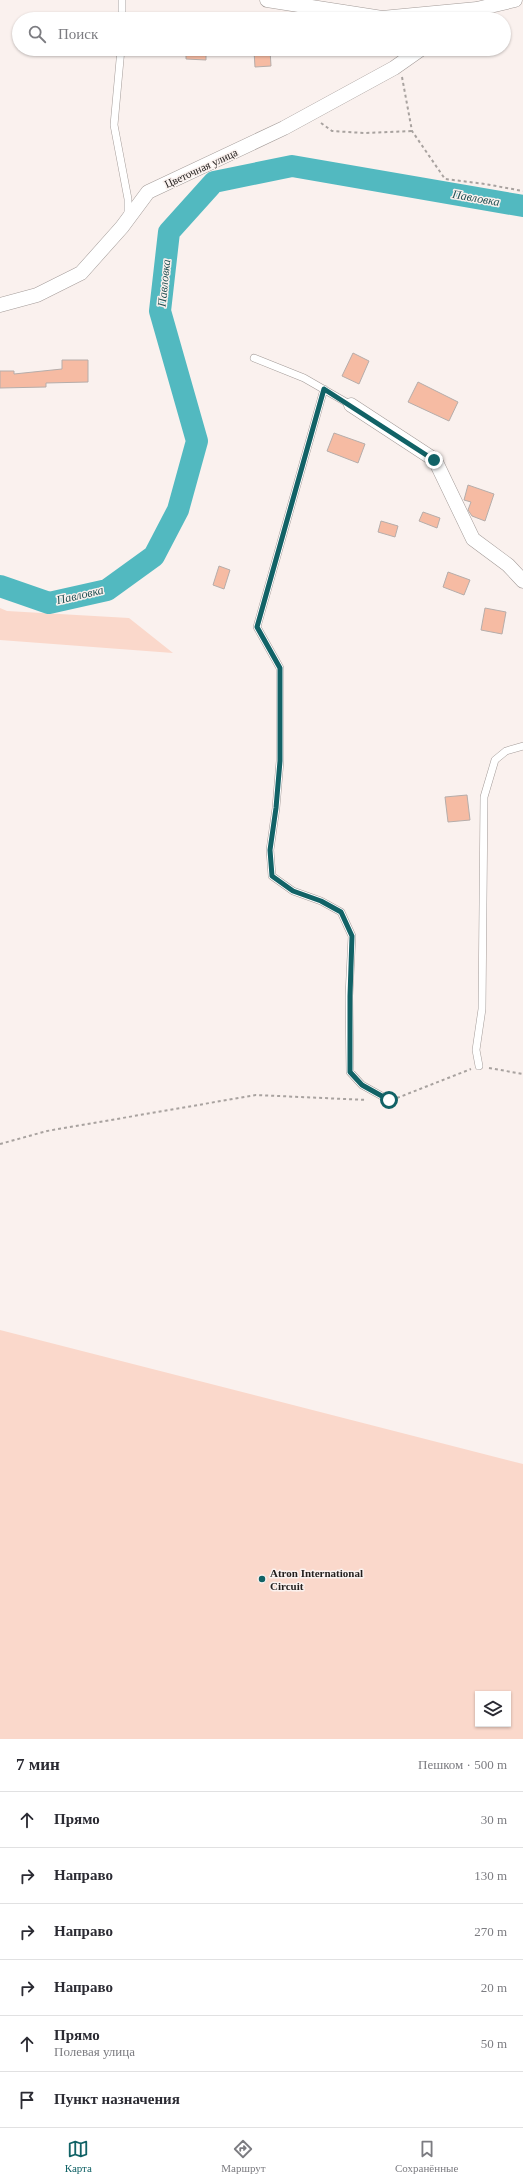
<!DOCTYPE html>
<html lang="ru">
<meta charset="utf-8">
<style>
body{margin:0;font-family:"Times New Roman",serif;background:#f2f2f3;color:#2b2b33}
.controls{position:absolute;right:12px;bottom:12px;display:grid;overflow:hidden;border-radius:0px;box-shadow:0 1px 3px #0004}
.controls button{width:36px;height:36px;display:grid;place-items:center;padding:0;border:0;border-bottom:1px solid #e1e1e2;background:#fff;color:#2b2b33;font:20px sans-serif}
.stop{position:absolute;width:12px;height:12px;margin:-9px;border:3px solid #116266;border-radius:50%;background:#fff}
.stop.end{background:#116266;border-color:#fff;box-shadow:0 1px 4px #0008}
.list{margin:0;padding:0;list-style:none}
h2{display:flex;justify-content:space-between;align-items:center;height:52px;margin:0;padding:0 16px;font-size:17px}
h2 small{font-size:13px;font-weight:400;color:#7c7c81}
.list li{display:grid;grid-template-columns:26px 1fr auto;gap:12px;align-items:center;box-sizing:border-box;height:56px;padding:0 16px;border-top:1px solid #e1e1e2}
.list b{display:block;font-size:15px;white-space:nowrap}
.list p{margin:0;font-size:13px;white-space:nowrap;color:#7c7c81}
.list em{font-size:13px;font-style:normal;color:#7c7c81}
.icon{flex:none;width:22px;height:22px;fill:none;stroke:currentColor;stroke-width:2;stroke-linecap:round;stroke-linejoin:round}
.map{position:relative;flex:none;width:523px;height:1739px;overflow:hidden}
.search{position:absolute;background:#fff;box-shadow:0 1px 3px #0004;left:12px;right:12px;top:12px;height:44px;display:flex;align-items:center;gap:10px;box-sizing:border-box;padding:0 14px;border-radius:22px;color:#7c7c81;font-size:15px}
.sheet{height:388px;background:#fff}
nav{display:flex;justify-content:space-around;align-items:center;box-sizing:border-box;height:56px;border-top:1px solid #e1e1e2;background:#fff;font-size:11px;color:#7c7c81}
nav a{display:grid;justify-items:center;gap:2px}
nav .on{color:#116266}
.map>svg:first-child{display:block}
.green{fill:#fad8cb;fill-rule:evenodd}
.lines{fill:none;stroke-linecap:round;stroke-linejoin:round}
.river{stroke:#52b9c0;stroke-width:22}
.building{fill:#f6bba3;stroke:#b6adaa}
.service-casing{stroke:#a39b98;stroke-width:8}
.minor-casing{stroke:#a39b98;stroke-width:15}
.path{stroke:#a8a29f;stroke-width:2;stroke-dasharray:3 3;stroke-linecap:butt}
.service{stroke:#fff;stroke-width:7}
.minor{stroke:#fff;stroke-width:14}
.route{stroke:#116266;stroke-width:5}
.poi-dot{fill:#116266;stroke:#faf1ee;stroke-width:1.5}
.labels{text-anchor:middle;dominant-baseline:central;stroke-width:3;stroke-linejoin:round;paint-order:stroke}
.street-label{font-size:11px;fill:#211e1d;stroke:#faf1ee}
.poi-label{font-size:11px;font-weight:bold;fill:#211e1d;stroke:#faf1ee;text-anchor:start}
.water-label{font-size:12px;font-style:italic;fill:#255355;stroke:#faf1ee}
</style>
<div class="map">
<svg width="523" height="1739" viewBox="0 0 523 1739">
<rect width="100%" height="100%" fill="#faf1ee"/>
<path class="green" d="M0 608 7 611 129 618 173 653 0 640Z
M0 1330 523 1464V1739H0ZM478 1694H508V1724H478Z"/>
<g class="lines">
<path class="river" d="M0 586 49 603 107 590 154 556 178 510 197 441 160 311 169 232 214 182 292 166 523 206"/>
</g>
<path class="building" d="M186 49H206V60L186 59Z
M270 50 271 66 255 67 254 51Z
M353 353 369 361 359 384 342 376Z
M62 360H88V382L46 383V387L0 388V371H14V374L62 369Z
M418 382 458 402 449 421 408 402Z
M334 433 365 444 358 463 327 451Z
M468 485 494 494 485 521 472 516 468 510 471 502 464 500Z
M423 512 440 518 437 528 419 521Z
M381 521 398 526 395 537 378 532Z
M219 566 230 570 224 589 213 585Z
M448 572 470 580 464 595 443 587Z
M485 608 506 612 502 634 481 630Z
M467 795 470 820 448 822 445 797Z"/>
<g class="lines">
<g class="service-casing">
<path id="service" d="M122 0V19
M121 49 114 125 128 199V215
M254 358 304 378 351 405
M324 389 257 627 280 668V761L276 808 270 850 272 876 293 891 321 901 341 912 352 936 349 996 350 1072 362 1085 389 1100
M479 1066 476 1050 482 1009 484 797 495 760 506 751 523 746"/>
</g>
<g class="minor-casing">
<path id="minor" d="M267 0 382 18 477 9 515 0
M0 305 37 295 81 273 122 227 148 192 284 128 394 68 421 49
M351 405 435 460 473 539 508 565 523 581"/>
</g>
<path class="path" d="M402 77 412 131 445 179 485 184 523 191
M321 123 332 131 364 133 412 131
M489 1068 523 1074
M397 1098 471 1069
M0 1144 47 1131 256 1095 367 1100"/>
<use href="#service" class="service"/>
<use href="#minor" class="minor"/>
</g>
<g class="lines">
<path class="route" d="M389 1100 362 1085 350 1072V996L352 936 341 912 321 901 293 891 272 876 270 850 276 808 280 761V668L257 627 324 389 434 460"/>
</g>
<circle class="poi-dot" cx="262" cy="1579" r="4"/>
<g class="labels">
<g class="street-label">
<text transform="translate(201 168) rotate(-25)">Цветочная улица</text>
</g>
<g class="poi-label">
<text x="270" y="1573">Atron International<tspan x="270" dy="13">Circuit</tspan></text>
</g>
<g class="water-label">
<text transform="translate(476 198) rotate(10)">Павловка</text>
<text transform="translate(164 283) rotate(-84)">Павловка</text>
<text transform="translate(80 595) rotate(-13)">Павловка</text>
</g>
</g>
</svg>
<div class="controls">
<button><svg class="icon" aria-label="layers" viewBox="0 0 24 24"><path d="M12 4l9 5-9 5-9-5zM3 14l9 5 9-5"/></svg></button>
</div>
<div class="stop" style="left:389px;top:1100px"></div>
<div class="stop end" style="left:434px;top:460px"></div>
<div class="search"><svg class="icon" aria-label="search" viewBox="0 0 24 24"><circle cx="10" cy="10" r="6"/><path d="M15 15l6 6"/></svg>Поиск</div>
</div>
<section class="sheet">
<h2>7 мин<small>Пешком · 500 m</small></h2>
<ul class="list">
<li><svg class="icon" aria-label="ahead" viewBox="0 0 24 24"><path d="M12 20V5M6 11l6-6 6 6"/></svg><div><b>Прямо</b></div><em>30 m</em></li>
<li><svg class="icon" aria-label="right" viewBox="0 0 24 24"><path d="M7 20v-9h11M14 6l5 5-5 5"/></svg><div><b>Направо</b></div><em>130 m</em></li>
<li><svg class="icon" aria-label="right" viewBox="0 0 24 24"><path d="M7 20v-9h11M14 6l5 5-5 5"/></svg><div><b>Направо</b></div><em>270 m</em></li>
<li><svg class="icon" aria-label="right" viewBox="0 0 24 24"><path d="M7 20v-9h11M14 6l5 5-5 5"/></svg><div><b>Направо</b></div><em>20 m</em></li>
<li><svg class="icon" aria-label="ahead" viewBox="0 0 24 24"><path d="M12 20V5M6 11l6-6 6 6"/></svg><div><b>Прямо</b><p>Полевая улица</p></div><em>50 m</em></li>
<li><svg class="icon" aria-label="arrive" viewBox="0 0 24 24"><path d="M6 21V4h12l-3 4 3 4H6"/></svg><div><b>Пункт назначения</b></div></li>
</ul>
</section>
<nav>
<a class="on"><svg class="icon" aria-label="map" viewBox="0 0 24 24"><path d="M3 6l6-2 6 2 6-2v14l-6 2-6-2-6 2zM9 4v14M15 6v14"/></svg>Карта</a>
<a><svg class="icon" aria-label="directions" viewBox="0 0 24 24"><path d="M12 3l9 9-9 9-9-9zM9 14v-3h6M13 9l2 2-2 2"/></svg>Маршрут</a>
<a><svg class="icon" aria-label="saved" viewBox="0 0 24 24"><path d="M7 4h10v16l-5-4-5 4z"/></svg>Сохранённые</a>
</nav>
